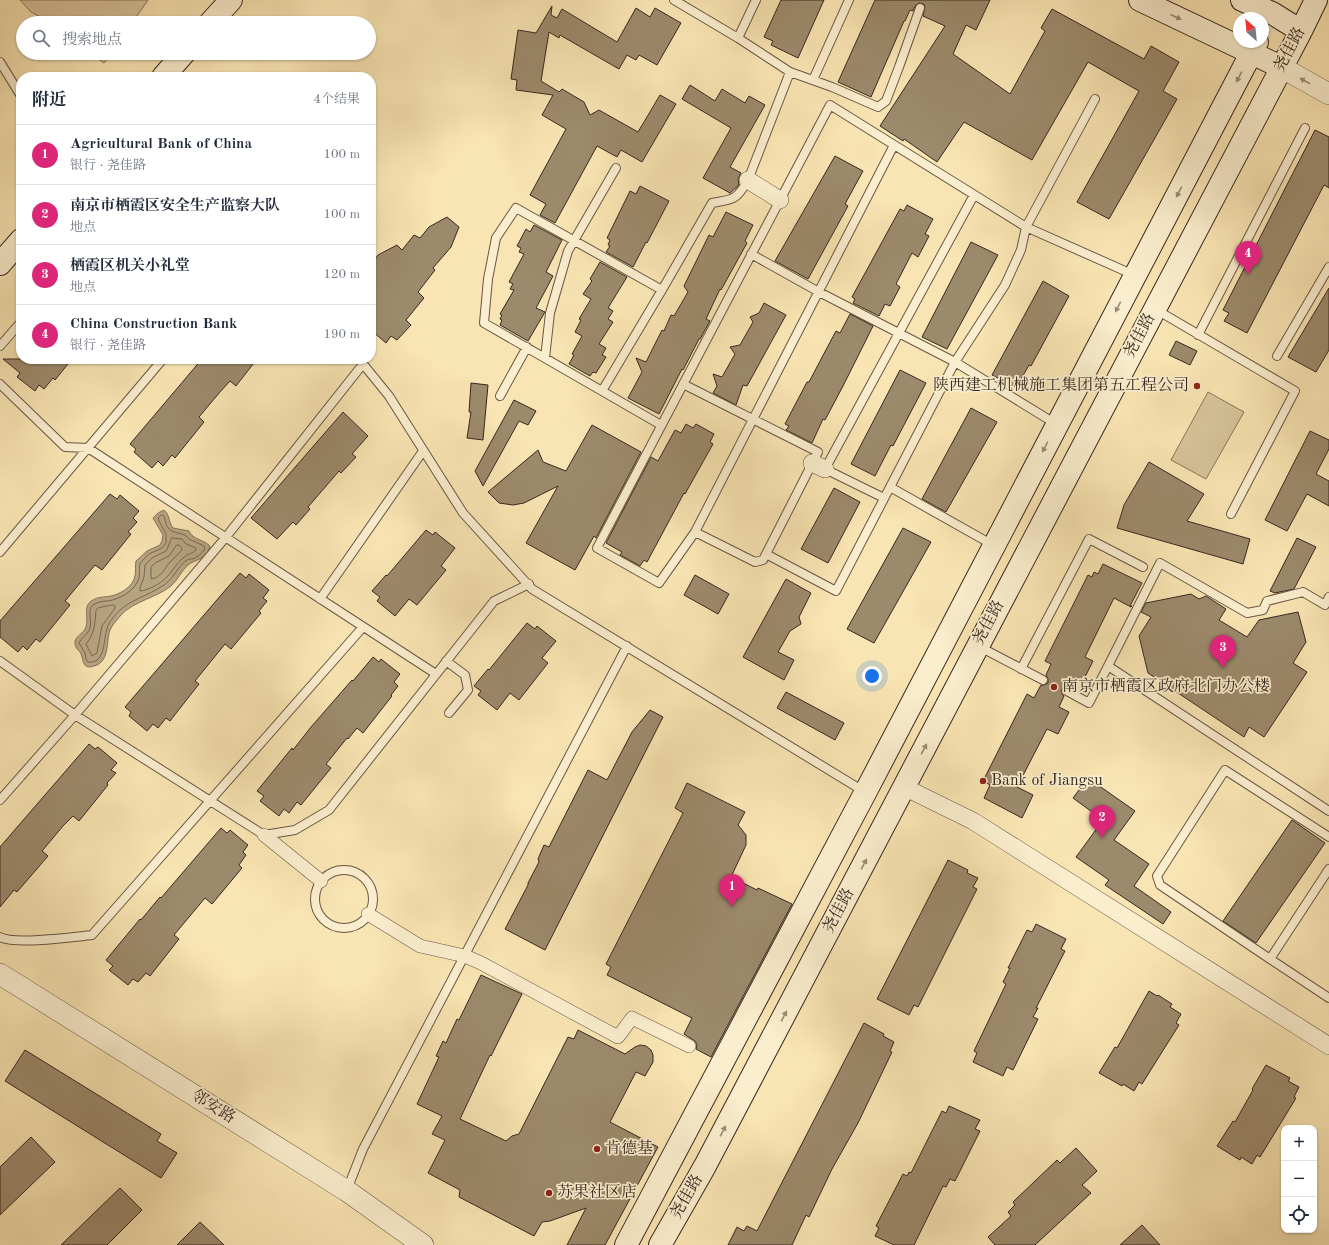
<!DOCTYPE html>
<html lang="zh">
<meta charset="utf-8">
<style>
body{margin:0;font-family:"Old Standard TT","Noto Serif SC",serif;background:#f6f6f7;color:#1f2937}
.controls{position:absolute;right:12px;bottom:12px;display:grid;overflow:hidden;border-radius:8px;box-shadow:0 1px 3px #0004}
.controls button{width:36px;height:36px;display:grid;place-items:center;padding:0;border:0;border-bottom:1px solid #e0e1e3;background:#fff;color:#1f2937;font:20px sans-serif}
.compass{position:absolute;left:1233px;top:12px;width:36px;height:36px;border-radius:50%;background:#fff;box-shadow:0 1px 3px #0004;rotate:333deg}
.you{position:absolute;left:872px;top:676px;width:14px;height:14px;margin:-10px;border:3px solid #fff;border-radius:50%;background:#1a73e8;box-shadow:0 0 0 6px #1a73e833}
.badge{display:grid;place-items:center;width:26px;height:26px;border-radius:50%;background:#db2777;color:#fff;font-size:13px;font-weight:700}
.pin{position:absolute;translate:-50% -33px;filter:drop-shadow(0 1px 2px #0008)}
.pin::after{content:'';position:absolute;top:21px;width:14px;height:12px;background:inherit;clip-path:polygon(0 0,100% 0,50% 100%)}
.list{margin:0;padding:0;list-style:none}
h2{display:flex;justify-content:space-between;align-items:center;height:52px;margin:0;padding:0 16px;font-size:17px}
h2 small{font-size:13px;font-weight:400;color:#747a83}
.list li{display:grid;grid-template-columns:26px 1fr auto;gap:12px;align-items:center;box-sizing:border-box;height:60px;padding:0 16px;border-top:1px solid #e0e1e3}
.list b{display:block;font-size:15px;white-space:nowrap}
.list p{margin:0;font-size:13px;white-space:nowrap;color:#747a83}
.list em{font-size:13px;font-style:normal;color:#747a83}
.icon{flex:none;width:22px;height:22px;fill:none;stroke:currentColor;stroke-width:2;stroke-linecap:round;stroke-linejoin:round}
.map{position:relative;flex:none;width:1329px;height:1245px;overflow:hidden}
.search{position:absolute;background:#fff;box-shadow:0 1px 3px #0004;left:16px;top:16px;width:360px;height:44px;display:flex;align-items:center;gap:10px;box-sizing:border-box;padding:0 14px;border-radius:22px;color:#747a83;font-size:15px}
.panel{position:absolute;background:#fff;box-shadow:0 1px 3px #0004;left:16px;top:72px;width:360px;height:292px;border-radius:16px}
.map>svg:first-child{display:block}
.green{fill:#d8c59a;stroke:#88765d}
.water{fill:#b7a481;stroke:#84725a}
.lines{fill:none;stroke-linecap:round;stroke-linejoin:round}
.shore{stroke:#786650;stroke-width:1}
.building{fill:#9c8a6c;stroke:#382720}
.service-casing{stroke:#685645;stroke-width:10}
.pedestrian-casing{stroke:#685645;stroke-width:14}
.minor-casing{stroke:#685645;stroke-width:18}
.tertiary-casing{stroke:#685645;stroke-width:22}
.secondary-casing{stroke:#382720;stroke-width:24}
.service{stroke:#fbeece;stroke-width:8}
.pedestrian{stroke:#fbeece;stroke-width:13}
.minor{stroke:#fbeece;stroke-width:17}
.tertiary{stroke:#fbeece;stroke-width:21}
.secondary{stroke:#fbeece;stroke-width:22}
.oneway{fill:#9a8a77}
.poi-dot{fill:#8f2418;stroke:#fbeece;stroke-width:1.5}
.labels{text-anchor:middle;dominant-baseline:central;stroke-width:3.5;stroke-linejoin:round;paint-order:stroke}
.street-label{font-size:16px;fill:#382720;stroke:#fbeece}
.poi-label{font-size:16px;fill:#382720;stroke:#fbeece;text-anchor:start}
</style>
<div class="map">
<svg width="1329" height="1245" viewBox="0 0 1329 1245">
<rect width="100%" height="100%" fill="#f9e5b3"/>
<filter id="stains"><feTurbulence type="fractalNoise" baseFrequency=".005" numOctaves="4"/><feColorMatrix values="0 0 0 0 .2 0 0 0 0 .09 0 0 0 0 .02 0 0 0 .5 -.17"/></filter>
<radialGradient id="worn" r=".72"><stop offset=".6" stop-color="#630" stop-opacity="0"/><stop offset="1" stop-color="#630" stop-opacity=".3"/></radialGradient>
<path class="green" d="M20 0H148L132 23H52L31 12Z
M90 53H112L104 63Z
M1208 392 1244 412 1206 479 1171 460Z"/>
<path class="water" d="M164 510C170 515 168 521 173 528L189 531C193 540 203 539 210 546 207 560 195 559 188 565 181 571 178 580 171 586 156 598 134 601 121 615 118 619 112 625 110 630 106 641 110 662 94 666 91 667 88 668 85 665 82 662 83 658 81 654 80 651 77 650 76 647 75 646 75 642 75 641 76 636 83 634 86 627 89 618 82 605 93 600 97 597 105 597 111 596 120 594 133 587 135 576 136 571 135 566 136 561L147 551 160 545 162 541 163 535 153 518 158 513Z"/>
<g class="lines">
<path class="shore" d="M163 515C165 518 165 520 166 524 170 534 178 532 185 535L189 539 204 546 205 549C202 553 198 557 193 559 191 559 189 559 187 560 176 567 174 581 159 588 146 596 131 600 119 611 115 615 108 623 107 629 103 640 106 664 88 662L86 659 85 653 79 643C81 638 87 636 90 628 92 621 87 610 93 605 97 602 103 601 108 601 120 599 135 591 139 578 140 573 139 568 140 563L149 554 162 548 166 543V534L158 519 160 516Z
M172 538 182 539 186 544 196 548V550C192 554 187 554 183 558 176 564 172 572 166 578 160 584 149 590 140 591V588L144 577 145 565 152 558 166 551Z
M177 545H179L182 548V550C178 554 174 558 170 562 164 569 161 578 151 579V567L155 563 169 556Z
M113 605 115 606V608L102 626 97 653 92 656 86 644C95 633 95 623 96 610L98 608Z"/>
</g>
<path class="building" d="M781 0H824L798 58 771 45 773 41 764 37Z
M875 0H990L976 30 966 25 953 54 1010 94 1045 31 1041 28 1052 9 1144 59 1151 46 1179 62 1163 91 1177 99 1109 219 1077 202 1139 91 1088 62 1032 160 964 122 937 162 904 139 903 141 880 126 945 26 923 16 925 7 924 4 919 3 915 6 913 11 910 10 905 21H904L871 97 838 82Z
M552 6 551 15 557 18 562 9 617 42 636 8 650 17 655 8 681 23 657 65 639 55 636 60 627 55 619 69 560 35 559 38 549 32 541 81 559 92 562 89 584 102 590 115 599 110 638 132 660 95 676 104 642 162 621 150 617 157 597 146 555 223 540 215 546 204 530 195 566 129 542 115 553 95 516 90 517 80 511 79 518 30 536 33Z
M690 85 715 101 722 89 745 103 749 96 765 105 730 167 741 173 738 179 739 185 730 193 703 178 731 128 682 99Z
M1315 130 1329 137V188L1324 185 1247 333 1224 321 1229 313 1223 310Z
M835 156 863 171 845 204 848 206 808 279 775 261Z
M640 186 669 201 647 243 646 242 633 267 606 252 610 246 608 245 610 240 607 238 630 191 636 194Z
M907 205 933 219 925 234 929 236 918 257 912 253 896 284 900 287 890 306 885 304 879 316 853 303 855 299 852 297 900 209 904 211Z
M726 212 753 225 745 241 747 243 721 290 720 289 706 319 710 321 700 339H699L683 370 682 369 659 414 628 398 642 372 636 358 646 362 662 330 664 331 671 315 674 316 688 292 684 286 709 235 713 237Z
M447 217 459 227 451 247 433 268 435 270 418 292 424 298 406 320 411 325 397 340 391 336 386 343 371 330V265L378 255 397 245 402 250 414 235 420 238 429 227Z
M534 225 562 240 546 272 553 276 536 308 545 312 528 341 500 325 502 320 500 319 502 315 500 314 514 290 510 289 513 284 509 282 524 254 519 252 521 248 517 246 526 229 530 232Z
M971 242 998 255 947 349 922 337Z
M600 262 627 277 608 308 613 311 608 319 613 322 599 344 606 348 602 355 606 357 596 373 593 372 590 376 569 364 574 355 572 354 582 336 575 332 581 320 579 319 591 299 583 294 592 281 590 279Z
M1043 281 1069 296 1031 366 1029 365 1016 388 992 375Z
M1329 288V350L1316 372 1288 357Z
M764 303 786 315 747 386 743 385 736 405 713 393 717 386 713 374 722 377 735 354 730 347 740 345 753 322 750 317 759 313Z
M850 314 873 326 843 386 825 420 823 419 812 443 786 430 789 426 785 424 807 382H809L828 346 836 331 840 333Z
M1176 341 1197 351 1190 365 1169 355Z
M3 359H72L55 380 53 378 44 389 39 385 35 391 17 377 20 373Z
M202 359H257L236 386 230 381 220 392 199 417 204 422 175 458 172 455 163 466 158 461 152 468 134 452 136 449 130 444Z
M900 370 926 383 893 446 891 445 875 476 851 464Z
M471 383 488 385 483 440 467 438 471 412H469Z
M514 400 536 411 528 425 519 421 483 486 475 471Z
M971 408 997 422 946 512 922 499Z
M343 412 368 436 352 454 356 457 341 473 339 471 308 507 310 509 296 525 293 522 277 539 251 518Z
M686 424 693 428 696 424 714 434 710 442 713 444 685 494 684 493 647 562 644 560 640 566 620 555 622 552 606 543 651 457 658 461 675 430 681 433Z
M592 425 641 452 596 538 594 536 575 570 526 543 558 486 524 503 513 505 499 503 488 492 538 450 543 462 566 471Z
M1310 431 1329 440V449L1316 474 1329 481V506L1307 494 1287 531 1265 520Z
M1149 462 1204 494 1187 521 1250 539 1243 564 1117 528 1124 505Z
M834 488 860 502 828 563 801 549Z
M110 494 117 499 120 495 139 511 133 518 137 522 128 532 131 534 102 570 95 565 65 601 70 605 40 642 36 639 27 650 23 646 18 652 0 637V621Z
M903 528 931 542 874 643 847 629Z
M426 530 433 535 435 532 455 548 441 566 446 570 417 605 409 599 395 616 377 601 380 597 372 591 386 575 387 576Z
M1297 538 1316 547 1294 589 1275 593 1270 591Z
M1103 564 1142 583 1130 606H1132L1131 607 1114 598 1085 657 1093 661 1082 683 1073 678 1069 686H1064L1062 689V694L1064 696 1059 707 1069 712 1058 734 1047 729 1017 787 1033 795 1022 818 984 798 990 785 983 781 1027 694 1034 698 1041 685H1044L1048 683V679L1046 675 1051 664 1045 661 1088 575 1092 577 1094 572 1098 574Z
M240 573 246 578 249 574 269 590 263 598 267 601 259 611 261 613 231 649 225 644 195 681 199 684 170 721 166 718 158 728 153 724 147 731 129 716 131 712 125 707Z
M695 575 729 594 718 614 684 595Z
M786 579 811 593 799 617 801 624 790 631 778 652 794 660 784 680 743 657Z
M1191 594 1199 599 1206 596 1226 609 1219 620 1247 637 1259 620 1298 612 1306 642 1293 663 1307 672 1264 737 1249 727 1244 737 1148 673 1139 636 1151 617 1141 612 1146 603Z
M527 623 535 629 537 626 556 641 542 658 548 663 519 700 510 693 497 710 478 695 481 691 474 686 488 669 489 670Z
M373 657 379 662 381 659 400 674 394 682 398 686 391 695 392 696 363 733 357 728 348 739 347 738 326 764 331 768 301 805 297 802 289 813 284 809 279 816 260 801 264 796 257 791 292 748 293 750 311 727 352 680 353 681Z
M786 692 844 723 835 740 777 708Z
M650 710 663 717 545 950 505 929 528 885V883L539 862 538 859 544 845 549 847 588 770 607 780 632 732Z
M89 744 95 749 98 747 117 763 111 770 116 773 107 783 108 785 79 821 73 816 63 826 42 851 48 856 17 892 14 890 0 907V847Z
M1088 778 1135 811 1114 840 1149 864 1134 886 1171 912 1163 924 1105 885 1109 880 1076 857 1103 820 1073 798Z
M687 783 745 812 738 825 746 835V845L731 877 757 890 758 888 792 904 711 1057 696 1049 697 1045 695 1041 684 1034 692 1018 607 975 611 967 606 964 683 813 675 808Z
M1292 820 1325 843 1256 943 1223 921Z
M221 828 227 833 230 830 248 845 243 852 246 855 239 865 242 868 212 904 205 898 174 935 179 939 150 976 146 973 138 982 133 979 128 985 109 970 113 966 106 960 140 919 141 920 160 897 161 898Z
M948 860 968 870 967 873 978 878 973 887 977 889 918 1007 914 1005 909 1015 877 999Z
M1036 924 1066 939 1061 949 1065 951 1036 1008H1038L1033 1017 1038 1019 1013 1070 1007 1067 1003 1076 973 1062 977 1053 974 1051 1006 984 1003 982 1010 968H1008L1027 930 1032 932Z
M481 975 522 994 491 1056 490 1055 460 1119 506 1141 512 1136 519 1134 568 1037 574 1039 578 1030 625 1054 635 1047 640 1045 646 1046 651 1050 653 1055V1062L645 1076 636 1072 610 1122 658 1147 605 1245H567L586 1208 550 1221 542 1222 534 1236 459 1197 460 1190 428 1173 445 1140 432 1134 442 1116 417 1104 439 1057 436 1056 443 1041 446 1043 457 1019 459 1020Z
M1149 991 1157 996 1158 995 1172 1004 1170 1007 1181 1014 1176 1023 1179 1025 1162 1052 1142 1084 1139 1082 1134 1091 1123 1084 1122 1086 1099 1073 1115 1047 1117 1048Z
M864 1023 884 1034 883 1036 894 1042 890 1051 892 1052 858 1123 832 1169 809 1217 806 1215 792 1245H728L737 1227 744 1231 747 1226 757 1231Z
M25 1050 161 1134 157 1141 177 1153 161 1178 5 1081Z
M1266 1065 1290 1078 1288 1081 1299 1087 1294 1097 1296 1098 1279 1126 1260 1157 1257 1155 1252 1164 1241 1157 1240 1160 1235 1157 1217 1146 1233 1121 1235 1122 1253 1090 1252 1089Z
M949 1106 980 1120 975 1129 980 1131 955 1181 950 1179 946 1187 943 1186 914 1245H894L875 1236 879 1228 876 1226 903 1174 907 1176 909 1172 911 1173 942 1111 946 1113Z
M31 1137 55 1162 0 1215V1167Z
M1076 1148 1097 1171 1082 1185 1091 1193 1035 1245H995L988 1237 1011 1216 1008 1212 1015 1205 1013 1202 1057 1160 1060 1163Z
M120 1188 142 1210 107 1245H61Z
M200 1222 224 1245H177Z
M1142 1225 1160 1245H1120Z"/>
<g class="lines">
<g class="service-casing">
<path id="service" d="M674 0 738 38 790 72 832 87 878 107 886 101 899 67 920 8
M738 38 756 0
M0 62 21 96
M813 80 849 0
M894 145 695 532 659 583 597 548 830 105 1026 227 1134 275
M751 254 819 292 955 362 1056 424
M1155 309 1295 391 1231 514
M1198 335 1305 128
M0 346 21 322
M1277 356 1329 267
M545 358 550 313 568 251 616 168
M358 359 363 364 389 396 463 513 532 589 865 792
M0 384 65 447 88 448 436 674
M683 384 818 452 763 560 755 562 695 532
M602 391 662 290 712 203C733 199 736 201 748 180L790 72
M500 396 527 347
M661 425 484 323 488 279 496 238 516 208 662 290
M890 487 993 545
M884 498 825 469 974 195
M0 552 163 359
M766 554 836 591 955 362 1005 285 1021 250 1026 227 1095 99
M320 599 423 451
M978 646 1043 680
M0 661 75 715 264 835 295 830 329 810 494 601 529 584
M446 661 465 675 468 690 449 713
M1108 666 1160 563 1247 613 1263 610 1267 601 1303 592 1325 605 1329 597
M1021 669 1089 539 1143 567
M1067 691 1089 703 1108 666 1329 811
M0 800 75 715 226 537 363 364
M1329 837 1225 770 1157 876 1160 885 1270 959 1329 869
M315 899a29 29 0 1 1 58 0a29 29 0 1 1-58 0Z
M0 937C14 945 73 937 92 935L363 627
M1270 959 1329 998
M347 1190 363 1149 627 646"/>
</g>
<g class="pedestrian-casing">
<path id="pedestrian" d="M264 835 321 881
M368 914 420 946 465 956 481 963 618 1037 632 1018 689 1046"/>
</g>
<g class="minor-casing">
<path id="minor" d="M748 180 780 200
M812 463 825 469
M904 787 973 821 1329 1046"/>
</g>
<g class="tertiary-casing">
<path id="tertiary" d="M1281 67 1329 94
M0 974 347 1191 423 1245"/>
</g>
<g class="secondary-casing">
<path id="secondary" d="M1140 0 1281 67
M1242 0 1272 13 1301 31
M210 23 231 0
M163 77 184 53
M0 264 21 240
M626 1245 865 793 1257 42
M660 1245 705 1166 1301 31 1316 0"/>
</g>
<use href="#service" class="service"/>
<use href="#pedestrian" class="pedestrian"/>
<use href="#minor" class="minor"/>
<use href="#tertiary" class="tertiary"/>
<use href="#secondary" class="secondary"/>
</g>
<defs><path id="oneway-solid" d="M-6-.8H1V-3.2L6.5 0L1 3.2V.8H-6Z"/></defs>
<g class="oneway">
<use href="#oneway-solid" transform="translate(1176 17) rotate(25)"/>
<use href="#oneway-solid" transform="translate(1239 77) rotate(118)"/>
<use href="#oneway-solid" transform="translate(1305 81) rotate(-151)"/>
<use href="#oneway-solid" transform="translate(1179 192) rotate(118)"/>
<use href="#oneway-solid" transform="translate(1118 307) rotate(117)"/>
<use href="#oneway-solid" transform="translate(1045 447) rotate(118)"/>
<use href="#oneway-solid" transform="translate(924 749) rotate(-62)"/>
<use href="#oneway-solid" transform="translate(864 864) rotate(-62)"/>
<use href="#oneway-solid" transform="translate(784 1016) rotate(-62)"/>
<use href="#oneway-solid" transform="translate(723 1131) rotate(-62)"/>
</g>
<g class="poi-dot">
<circle cx="1197" cy="386" r="4"/>
<circle cx="1054" cy="687" r="4"/>
<circle cx="983" cy="781" r="4"/>
<circle cx="597" cy="1149" r="4"/>
<circle cx="549" cy="1193" r="4"/>
</g>
<g class="labels">
<g class="street-label">
<text transform="translate(1290 50) rotate(-62)">尧佳路</text>
<text transform="translate(1140 336) rotate(-62)">尧佳路</text>
<text transform="translate(989 623) rotate(-62)">尧佳路</text>
<text transform="translate(839 911) rotate(-62)">尧佳路</text>
<text transform="translate(213 1107) rotate(32)">邻安路</text>
<text transform="translate(687 1197) rotate(-60)">尧佳路</text>
</g>
<g class="poi-label">
<text x="1189" y="386" text-anchor="end">陕西建工机械施工集团第五工程公司</text>
<text x="1062" y="687">南京市栖霞区政府北门办公楼</text>
<text x="991" y="781">Bank of Jiangsu</text>
<text x="605" y="1149">肯德基</text>
<text x="557" y="1193">苏果社区店</text>
</g>
</g>
<rect width="100%" height="100%" filter="url(#stains)"/>
<rect width="100%" height="100%" fill="url(#worn)"/>
</svg>
<div class="controls">
<button>+</button>
<button>−</button>
<button><svg class="icon" aria-label="locate" viewBox="0 0 24 24"><circle cx="12" cy="12" r="6"/><path d="M12 2v4M12 18v4M2 12h4M18 12h4"/></svg></button>
</div>
<svg class="compass" viewBox="-18 -18 36 36"><path d="M0-13l5 13h-10z" fill="#e53935"/><path d="M0 13l5-13h-10z" fill="#747a83"/></svg>
<div class="you"></div>
<div class="pin badge" style="left:732px;top:907px">1</div>
<div class="pin badge" style="left:1102px;top:838px">2</div>
<div class="pin badge" style="left:1223px;top:668px">3</div>
<div class="pin badge" style="left:1248px;top:274px">4</div>
<div class="search"><svg class="icon" aria-label="search" viewBox="0 0 24 24"><circle cx="10" cy="10" r="6"/><path d="M15 15l6 6"/></svg>搜索地点</div>
<section class="panel">
<h2>附近<small>4个结果</small></h2>
<ul class="list">
<li><span class="badge">1</span><div><b>Agricultural Bank of China</b><p>银行 · 尧佳路</p></div><em>100 m</em></li>
<li><span class="badge">2</span><div><b>南京市栖霞区安全生产监察大队</b><p>地点</p></div><em>100 m</em></li>
<li><span class="badge">3</span><div><b>栖霞区机关小礼堂</b><p>地点</p></div><em>120 m</em></li>
<li><span class="badge">4</span><div><b>China Construction Bank</b><p>银行 · 尧佳路</p></div><em>190 m</em></li>
</ul>
</section>
</div>
